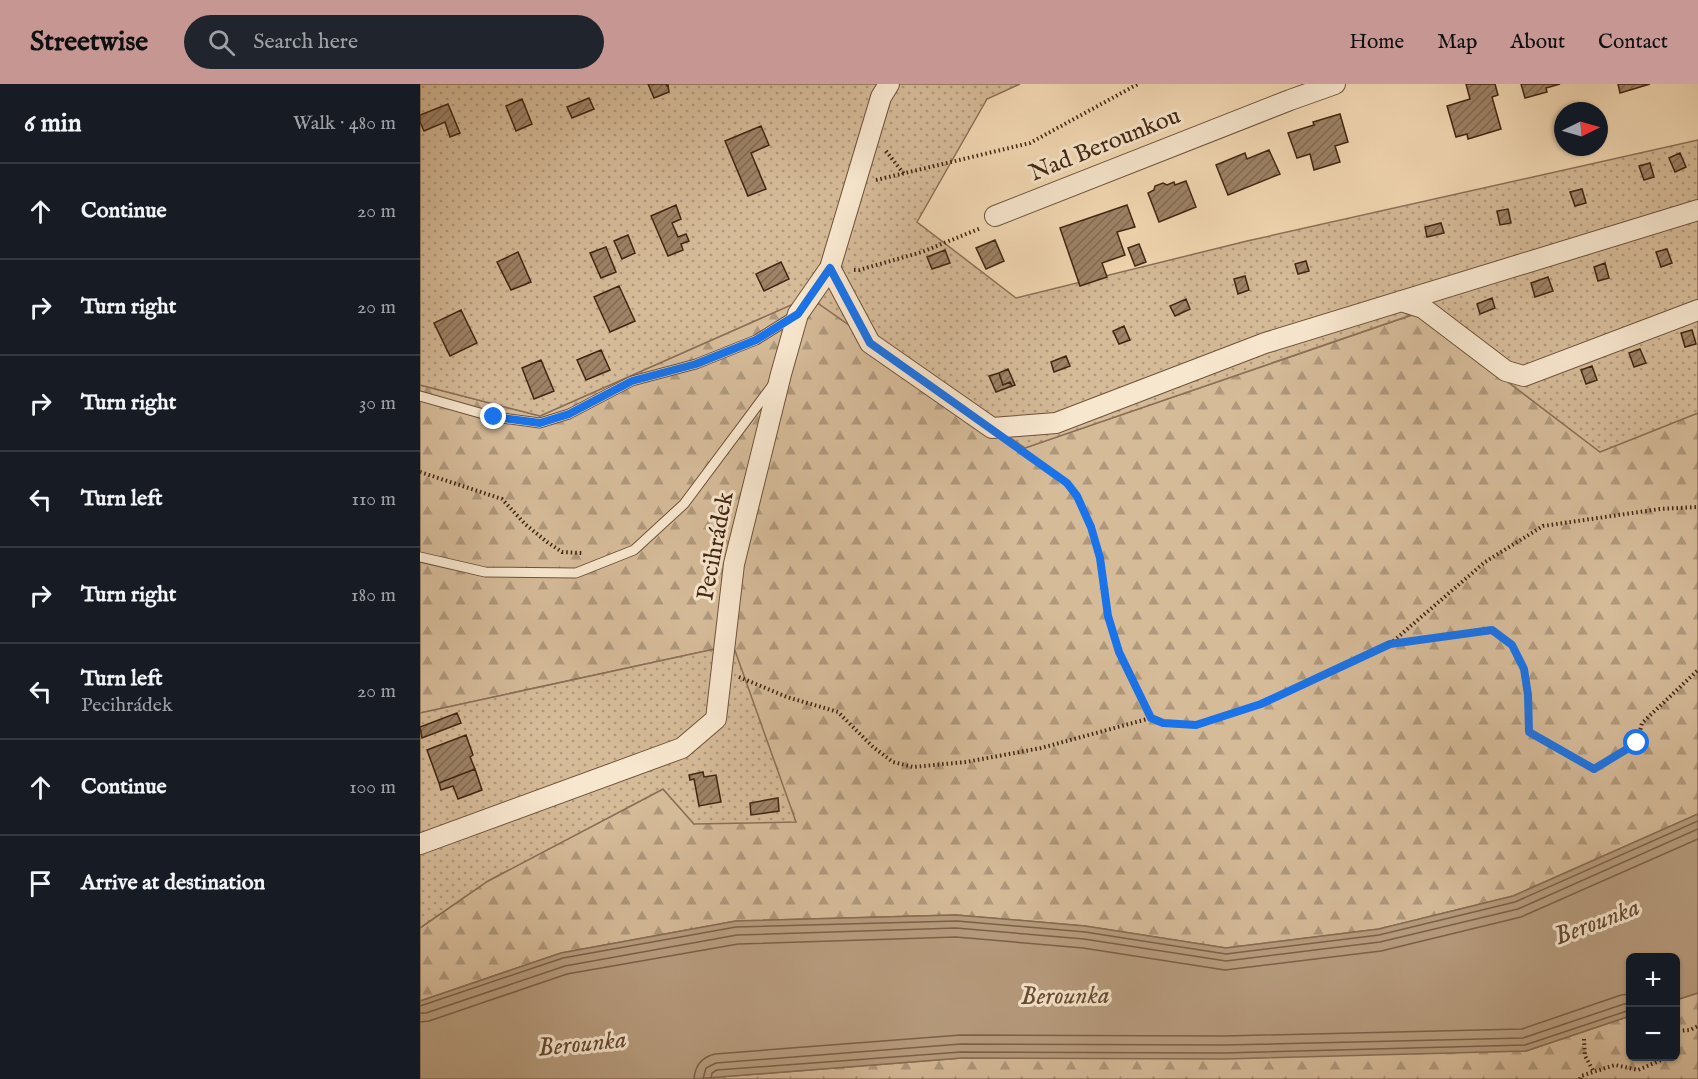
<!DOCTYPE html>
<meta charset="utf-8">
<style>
body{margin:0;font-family:"IM FELL English",serif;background:#20242c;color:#f1f3f6}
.controls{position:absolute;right:18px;bottom:18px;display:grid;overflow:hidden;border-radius:9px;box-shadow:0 2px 4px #0004}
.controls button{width:54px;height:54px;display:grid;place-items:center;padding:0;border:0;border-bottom:2px solid #363941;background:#171b24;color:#f1f3f6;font:30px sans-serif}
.compass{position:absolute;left:1134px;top:18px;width:54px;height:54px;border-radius:50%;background:#171b24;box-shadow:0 2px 4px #0004;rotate:85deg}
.stop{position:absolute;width:18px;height:18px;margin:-14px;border:4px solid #1a73e8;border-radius:50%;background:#fff}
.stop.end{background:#1a73e8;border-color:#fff;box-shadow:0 2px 6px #0008}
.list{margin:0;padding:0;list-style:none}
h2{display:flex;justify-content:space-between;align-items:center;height:78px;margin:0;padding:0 24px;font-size:26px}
h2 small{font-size:20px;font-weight:400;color:#9ea1a6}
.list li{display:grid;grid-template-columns:39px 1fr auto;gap:18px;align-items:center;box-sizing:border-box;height:96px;padding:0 24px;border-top:2px solid #363941}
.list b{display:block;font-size:22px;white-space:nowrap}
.list p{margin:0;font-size:20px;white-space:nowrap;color:#9ea1a6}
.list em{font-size:20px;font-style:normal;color:#9ea1a6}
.icon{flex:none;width:33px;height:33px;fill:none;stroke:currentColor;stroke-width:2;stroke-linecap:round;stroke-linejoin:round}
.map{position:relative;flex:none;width:1278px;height:995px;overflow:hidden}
header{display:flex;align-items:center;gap:36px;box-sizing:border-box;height:84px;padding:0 30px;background:#c59692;color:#111}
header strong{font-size:28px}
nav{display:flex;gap:33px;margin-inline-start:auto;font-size:21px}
.search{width:420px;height:54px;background:#20242c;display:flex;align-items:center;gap:15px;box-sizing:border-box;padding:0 21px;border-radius:33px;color:#9ea1a6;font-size:22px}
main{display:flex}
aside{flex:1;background:#171b24}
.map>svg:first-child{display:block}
.forest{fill:url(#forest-firs);stroke:#8c7056;stroke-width:1.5}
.park{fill:url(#park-dots);stroke:#8c7056;stroke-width:1.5}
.water{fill:#b79c7e;stroke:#886c53;stroke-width:1.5}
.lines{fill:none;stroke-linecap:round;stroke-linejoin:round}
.shore{stroke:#7c6048;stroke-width:1.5}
.building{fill:url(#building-hatch);stroke:#412512;stroke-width:1.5}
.service-casing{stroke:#6e523b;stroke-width:11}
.minor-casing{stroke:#6e523b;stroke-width:22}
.path{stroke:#412512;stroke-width:4;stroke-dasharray:1.5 3;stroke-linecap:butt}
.service{stroke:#f8e7cf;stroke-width:9}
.minor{stroke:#f8e7cf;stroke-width:20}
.route{stroke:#1a73e8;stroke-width:8}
.labels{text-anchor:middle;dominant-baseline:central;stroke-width:6;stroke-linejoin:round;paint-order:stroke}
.street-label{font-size:24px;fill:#412512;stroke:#f8e7cf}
.water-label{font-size:26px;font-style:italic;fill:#644932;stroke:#f8e7cf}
</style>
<header>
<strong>Streetwise</strong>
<div class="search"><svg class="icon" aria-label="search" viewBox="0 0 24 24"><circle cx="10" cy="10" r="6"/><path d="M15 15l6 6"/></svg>Search here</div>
<nav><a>Home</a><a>Map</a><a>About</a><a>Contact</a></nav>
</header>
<main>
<aside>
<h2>6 min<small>Walk · 480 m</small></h2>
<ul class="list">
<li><svg class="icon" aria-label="ahead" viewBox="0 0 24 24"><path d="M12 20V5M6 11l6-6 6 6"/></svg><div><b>Continue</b></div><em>20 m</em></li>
<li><svg class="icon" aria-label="right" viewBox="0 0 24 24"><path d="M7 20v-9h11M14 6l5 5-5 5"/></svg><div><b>Turn right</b></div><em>20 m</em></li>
<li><svg class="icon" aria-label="right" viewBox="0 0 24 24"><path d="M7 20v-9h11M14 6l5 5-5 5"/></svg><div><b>Turn right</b></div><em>30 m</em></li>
<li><svg class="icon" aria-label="left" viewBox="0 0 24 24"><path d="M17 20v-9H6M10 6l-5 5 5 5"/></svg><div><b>Turn left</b></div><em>110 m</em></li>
<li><svg class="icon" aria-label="right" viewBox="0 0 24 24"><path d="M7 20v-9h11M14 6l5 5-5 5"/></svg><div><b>Turn right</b></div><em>180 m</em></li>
<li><svg class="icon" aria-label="left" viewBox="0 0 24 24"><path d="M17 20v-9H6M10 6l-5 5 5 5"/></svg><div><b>Turn left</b><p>Pecihrádek</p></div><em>20 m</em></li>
<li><svg class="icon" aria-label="ahead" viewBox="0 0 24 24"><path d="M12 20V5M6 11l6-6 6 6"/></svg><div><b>Continue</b></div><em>100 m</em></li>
<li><svg class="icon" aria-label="arrive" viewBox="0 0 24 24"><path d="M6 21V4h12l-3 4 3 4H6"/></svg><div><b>Arrive at destination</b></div></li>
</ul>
</aside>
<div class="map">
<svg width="1278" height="995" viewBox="0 0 1278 995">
<defs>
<pattern id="forest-firs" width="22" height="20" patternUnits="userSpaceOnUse" patternTransform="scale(1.5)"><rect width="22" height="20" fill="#d6bb99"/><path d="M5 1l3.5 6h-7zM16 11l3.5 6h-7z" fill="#af987b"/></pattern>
<pattern id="park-dots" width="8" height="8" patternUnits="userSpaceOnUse" patternTransform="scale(1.5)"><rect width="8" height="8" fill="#d6bb99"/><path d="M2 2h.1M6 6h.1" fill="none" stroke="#af987b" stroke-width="1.8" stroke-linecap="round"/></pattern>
<pattern id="building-hatch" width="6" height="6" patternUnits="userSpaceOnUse" patternTransform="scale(1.5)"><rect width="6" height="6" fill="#9e8367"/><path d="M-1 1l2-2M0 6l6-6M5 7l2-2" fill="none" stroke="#826b53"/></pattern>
</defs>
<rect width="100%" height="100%" fill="#f4dab5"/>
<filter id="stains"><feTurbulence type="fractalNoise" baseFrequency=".00333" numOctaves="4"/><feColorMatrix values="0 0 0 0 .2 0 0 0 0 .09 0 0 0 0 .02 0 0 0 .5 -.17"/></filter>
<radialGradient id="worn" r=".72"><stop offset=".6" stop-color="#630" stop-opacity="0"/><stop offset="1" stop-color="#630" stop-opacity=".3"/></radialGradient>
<path class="forest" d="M389 213 605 364 998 229 1180 368 1278 329V730L1093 812 959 845 806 864 665 842 536 831 316 837 141 869 0 917V844L68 797 243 705 274 740 313 561 0 629V301L120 332Z
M1278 909V995H274L542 974 1106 967 1210 932V972H1256V916Z"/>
<path class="park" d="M0 0H600L567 15 497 138 596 214 827 157 1278 56V329L1180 368 997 229 605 364 389 213 120 332 0 301Z
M313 561 376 738 274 740 243 705 68 797 0 844V629Z"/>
<path class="water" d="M1278 730V909L1256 916V874H1210V932L1106 967 804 975 542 974 274 995H0V917L141 869 316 837 536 831 665 842 806 864 959 845 1093 812Z"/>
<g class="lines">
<path class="shore" d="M0 922 143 874 316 843 537 837 665 848 806 870 959 851 1095 818 1278 737
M0 929H6L145 882 317 851 536 844 664 855 806 877 960 858 1098 825 1278 745
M0 938 9 937 147 890 318 860 536 853 663 864 805 886 961 867 1101 833 1278 755
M274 995C275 981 282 973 295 970L541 951 804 952 1102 945 1201 911 1210 910
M283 995 286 984 296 979 541 960 804 961 1103 954 1204 920 1210 919
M291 995 292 989 297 986 541 968 804 969 1105 961 1210 926"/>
</g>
<path class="building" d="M228 0H246L247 2 248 1 249 8 234 14Z
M1046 0H1075L1078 11 1072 13 1081 45 1048 55 1047 50 1036 53 1027 22 1050 15Z
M1101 0H1140L1126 4 1127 8 1105 14Z
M1198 0H1230L1200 9Z
M169 14 174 25 152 34 147 23Z
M102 15 112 40 96 47 86 22Z
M28 20 40 49 30 53 25 38 4 47 0 38V31Z
M920 30 928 58 915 62 920 78 894 86 890 70 877 74 868 49 894 41 893 38Z
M341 42 349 61 331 69 346 105 328 112 305 57Z
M849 66 860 90 808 111 796 81 825 69 827 75Z
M1260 69 1266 83 1255 88 1249 74Z
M1230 79 1234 93 1224 96 1219 82Z
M766 97 776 123 739 138 728 109 734 106 735 102 743 99 747 101 754 98 755 101Z
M1162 105 1166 119 1155 122 1150 108Z
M256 121 261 135 252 139 258 153 266 150 269 157 261 160 263 166 248 172 231 132Z
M707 121 715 143 697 148 705 171 682 179 687 193 660 202 640 144Z
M1088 125 1091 139 1080 141 1077 127Z
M1021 139 1024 149 1007 153 1005 143Z
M208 151 215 169 202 175 194 157Z
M575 156 584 177 566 185 556 164Z
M719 160 726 178 715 182 708 164Z
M186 163 196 188 181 194 170 169Z
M1247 165 1252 179 1241 183 1236 168Z
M525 166 530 179 512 185 507 173Z
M98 168 111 198 91 206 77 178Z
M886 177 889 187 878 190 875 180Z
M361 178 369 195 344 207 336 190Z
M1185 179 1189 194 1178 197 1174 183Z
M825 192 829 206 818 210 814 195Z
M1128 193 1133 207 1115 213 1111 199Z
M199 202 215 237 190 248 174 213Z
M1072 214 1075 224 1060 230 1057 220Z
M766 215 770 225 755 232 750 222Z
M41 226 57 259 30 272 14 239Z
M704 242 710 256 699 260 693 247Z
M1272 246 1276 260 1265 263 1261 249Z
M1220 265 1226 279 1214 283 1209 269Z
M181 266 190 286 166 296 157 276Z
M646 272 650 282 634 288 631 278Z
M121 276 134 307 114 315 102 284Z
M1172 282 1177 296 1166 300 1161 286Z
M588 285 595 301 592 302 590 298 583 301 579 289Z
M579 289 583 301 590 298 592 302 576 308 569 292Z
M37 629 41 639 2 654 0 643Z
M46 651 53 671 50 673 55 685 19 699 7 666Z
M55 685 62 706 38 715 33 702 21 706 19 699Z
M283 688 284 693 296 691 301 718 279 722 274 695 270 696 269 691Z
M358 714 359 727 331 731 330 719Z"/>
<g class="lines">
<g class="service-casing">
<path id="service" d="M0 312 74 333 120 339 149 330 212 297 276 280 336 256 376 231
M0 473 65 488 156 489 214 466 264 420 352 302"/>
</g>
<g class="minor-casing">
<path id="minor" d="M575 132 870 16 915 0
M410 184 450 259 572 344 636 339 845 259 1278 126
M981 217 1003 224 1086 287 1104 292 1278 226
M0 760 262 664 296 635 314 480 361 290 378 230 410 184 461 13 469 0"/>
</g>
<path class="path" d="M466 67 484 90
M456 96 610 59 718 0
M434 186H439L502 168 561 144
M597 362 647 399 657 412 671 443 680 474 688 532 699 568 731 634
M0 388 82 415 105 440 127 458 142 468 162 469
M970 560 1065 478 1123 442 1240 425 1278 423
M319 593 367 613 418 628 453 663 473 678 493 683 546 678 621 664 731 634 743 639 776 641 841 620 970 560 1072 546 1092 561 1104 585 1108 611 1109 648 1174 685 1217 659 1222 639 1278 586
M1256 950 1257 947 1270 946 1278 942
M1164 955 1165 972 1174 988
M1160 995 1161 992 1195 981 1218 986 1251 972"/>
<use href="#service" class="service"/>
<use href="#minor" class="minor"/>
</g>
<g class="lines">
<path class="route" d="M74 333 120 339 149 330 212 297 276 280 336 256 378 230 410 184 450 259 647 399 657 412 671 443 680 474 688 532 699 568 731 634 743 639 776 641 841 620 970 560 1072 546 1092 561 1104 585 1108 611 1109 648 1174 685 1217 659"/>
</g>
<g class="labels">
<g class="street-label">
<text transform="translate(685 61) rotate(-22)">Nad Berounkou</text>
<text transform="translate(296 462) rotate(-79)">Pecihrádek</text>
</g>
<g class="water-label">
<text transform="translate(1177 838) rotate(-21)">Berounka</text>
<text transform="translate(645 912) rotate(-1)">Berounka</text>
<text transform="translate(162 960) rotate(-6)">Berounka</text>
</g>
</g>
<rect width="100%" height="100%" filter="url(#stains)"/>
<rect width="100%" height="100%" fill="url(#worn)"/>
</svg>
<div class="controls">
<button>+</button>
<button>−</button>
</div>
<svg class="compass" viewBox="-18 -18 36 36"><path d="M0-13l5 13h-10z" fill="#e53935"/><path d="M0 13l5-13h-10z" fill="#9ea1a6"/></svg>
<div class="stop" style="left:1217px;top:659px"></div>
<div class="stop end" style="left:74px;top:333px"></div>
</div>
</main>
